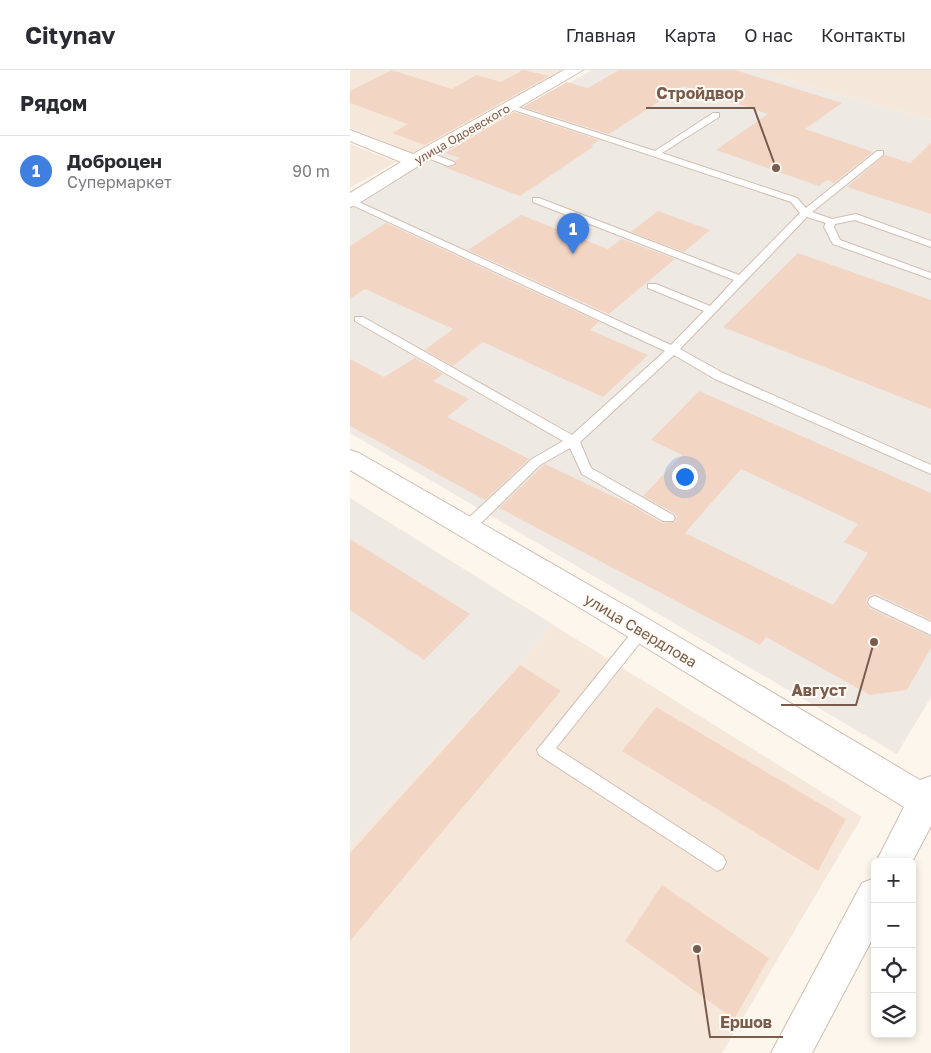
<!DOCTYPE html>
<html lang="ru">
<meta charset="utf-8">
<style>
body{margin:0;font-family:"Golos Text",sans-serif;background:#f7f7f7;color:#2b2b33}
.controls{position:absolute;right:15px;bottom:15px;display:grid;overflow:hidden;border-radius:8px;box-shadow:0 2px 8px #0003}
.controls button{width:45px;height:45px;display:grid;place-items:center;padding:0;border:0;border-bottom:1px solid #e1e1e2;background:#fff;color:#2b2b33;font:25px sans-serif}
.you{position:absolute;left:334px;top:406px;width:18px;height:18px;margin:-12px;border:4px solid #fff;border-radius:50%;background:#1a73e8;box-shadow:0 0 0 8px #1a73e833}
.badge{display:grid;place-items:center;width:32px;height:32px;border-radius:50%;background:#e76f51;color:#fff;font-size:16px;font-weight:700}
.pin{position:absolute;translate:-50% -41px;filter:drop-shadow(0 1px 2px #0008)}
.pin::after{content:'';position:absolute;top:26px;width:18px;height:15px;background:inherit;clip-path:polygon(0 0,100% 0,50% 100%)}
.list{margin:0;padding:0;list-style:none}
h2{display:flex;justify-content:space-between;align-items:center;height:65px;margin:0;padding:0 20px;font-size:21px}
h2 small{font-size:16px;font-weight:400;color:#7c7c81}
.list li{display:grid;grid-template-columns:32px 1fr auto;gap:15px;align-items:center;box-sizing:border-box;height:70px;padding:0 20px;border-top:1px solid #e1e1e2}
.list b{display:block;font-size:19px;white-space:nowrap}
.list p{margin:0;font-size:16px;white-space:nowrap;color:#7c7c81}
.list em{font-size:16px;font-style:normal;color:#7c7c81}
.icon{flex:none;width:28px;height:28px;fill:none;stroke:currentColor;stroke-width:2;stroke-linecap:round;stroke-linejoin:round}
.map{position:relative;flex:none;width:581px;height:983px;overflow:hidden}
header{display:flex;align-items:center;gap:30px;box-sizing:border-box;height:70px;padding:0 25px;background:#fff;border-bottom:1px solid #e1e1e2}
header strong{font-size:24px}
nav{display:flex;gap:28px;margin-inline-start:auto;font-size:18px}
main{display:flex}
aside{flex:1;background:#fff}
.map>svg:first-child{display:block}
.residential{fill:#f5e8da}
.industrial{fill:#efe9e4}
.building{fill:#f3d5c3;fill-rule:evenodd}
.lines{fill:none;stroke-linecap:round;stroke-linejoin:round}
.service-casing{stroke:#d1beb0;stroke-width:2}
.minor-casing{stroke:#d1beb0;stroke-width:2}
.tertiary-casing{stroke:#d1beb0;stroke-width:2}
.service{fill:#fff;fill-rule:evenodd}
.minor{fill:#fff;fill-rule:evenodd}
.tertiary{fill:#fff;fill-rule:evenodd}
.labels{text-anchor:middle;dominant-baseline:central;stroke-width:4;stroke-linejoin:round;paint-order:stroke}
.far-street-label{font-size:12px;fill:#7a5c4d;stroke:#fffaf3}
.street-label{font-size:15px;fill:#7a5c4d;stroke:#fffaf3}
.leader{fill:none;stroke:#7a5c4d;stroke-width:2}
.callout-dot{fill:#7a5c4d;stroke:#fffaf3;stroke-width:2}
.callout-label{font-size:16px;text-anchor:middle;font-weight:bold;fill:#7a5c4d;stroke:#fffaf3;stroke-width:4;stroke-linejoin:round;paint-order:stroke}
</style>
<header>
<strong>Citynav</strong>
<nav><a>Главная</a><a>Карта</a><a>О нас</a><a>Контакты</a></nav>
</header>
<main>
<aside>
<h2>Рядом<small></small></h2>
<ul class="list">
<li><span class="badge" style="background:#3f7fe0">1</span><div><b>Доброцен</b><p>Супермаркет</p></div><em>90 m</em></li>
</ul>
</aside>
<div class="map">
<svg width="581" height="983" viewBox="0 0 581 983">
<rect width="100%" height="100%" fill="#fdf6ec"/>
<path class="residential" d="M0 0H211L63 83 0 58Z
M401 0H581V50Z
M0 74 46 92 0 118Z
M202 554 512 747 372 983H0V776L170 595Z"/>
<path class="industrial" d="M242 0H401L581 50V627L547 684 0 363V135Z
M0 428 202 554 170 595 0 776Z"/>
<path class="building" d="M42 0 102 19 126 5 151 12 173 0 199 6 75 75 42 63 58 54 0 33V21Z
M269 0H385L492 33 455 59 523 82 484 113 477 110 469 116 366 80 418 44 333 16 259 64 173 37 217 12 238 18Z
M164 42 249 70 241 76 243 77 170 126 94 97 106 96 105 91 110 88 95 83Z
M581 73V144L497 117 535 85 560 93Z
M308 141 360 160 334 182 281 162Z
M171 145 258 179 272 169 325 189 259 244 118 180Z
M36 153 249 252 240 260 298 285 253 327 133 272 103 296 75 280 103 259 15 219 0 229V176Z
M448 183 581 230V339L373 257Z
M65 288 93 304 83 311 119 329 97 347 179 389 135 430 0 356V289L34 307Z
M349 321 581 423V550L526 524 519 526 516 531 519 538 581 567V578L557 620 520 625 416 567 410 575 149 438 195 394 283 436 312 453 325 452 327 447 324 443 293 426 332 385 301 370ZM391 399 508 454 494 472 518 483 483 535 335 463Z
M0 469 120 544 74 590 0 540Z
M170 595 211 621 0 871V783Z
M306 637 496 749 468 801 272 681Z
M312 815 419 888 384 949 275 871Z"/>
<g class="lines">
<g class="service-casing">
<path id="service" d="M158 34 305 81 363 43H369V47L312 83 447 128 456 138 527 81H533V85L462 142 482 149 506 144 581 171V177L505 150 485 154 484 157 490 170 581 203V209L483 174 474 157 476 153 457 147 330 279 373 303 581 395V404L365 309 324 285 230 372 241 398 323 445 325 448 323 451H313L232 404 220 378 190 395 122 462H112L110 458 112 454 182 389 213 371 5 251V247H13L222 365 315 281 0 134V128L321 275 354 241 298 218V214H306L360 236 384 210 183 132V128H189L389 205 450 143 441 132 158 38Z
M76 81 104 92 105 94 98 96 73 86 72 84Z
M525 526 581 552V565L520 536 518 532 520 528Z
M292 554 297 556 299 560 297 564 206 678 373 786 376 792 373 798 367 801 189 685 187 680 287 556Z"/>
</g>
<g class="minor-casing">
<path id="minor" d="M214 0H233L70 95 6 135 0 137V123L51 92 0 71V60L63 84Z"/>
</g>
<g class="tertiary-casing">
<path id="tertiary" d="M0 380 9 383 302 551 570 710 581 706V756L562 792H526L554 737 282 569 0 400Z
M525 808V864L462 983H421L512 813Z"/>
</g>
<use href="#service" class="service"/>
<use href="#minor" class="minor"/>
<use href="#tertiary" class="tertiary"/>
</g>
<g class="labels">
<g class="far-street-label">
<text transform="translate(112 64) rotate(-30)">улица Одоевского</text>
</g>
<g class="street-label">
<text transform="translate(291 560) rotate(31)">улица Свердлова</text>
</g>
</g>
<path class="leader" d="M426 98L404 38H296M524 572L506 635H431M347 879L360 967H433"/>
<g class="callout-dot">
<circle cx="426" cy="98" r="5"/>
<circle cx="524" cy="572" r="5"/>
<circle cx="347" cy="879" r="5"/>
</g>
<g class="callout-label">
<text x="350" y="29">Стройдвор</text>
<text x="469" y="626">Август</text>
<text x="396" y="958">Ершов</text>
</g>
</svg>
<div class="controls">
<button>+</button>
<button>−</button>
<button><svg class="icon" aria-label="locate" viewBox="0 0 24 24"><circle cx="12" cy="12" r="6"/><path d="M12 2v4M12 18v4M2 12h4M18 12h4"/></svg></button>
<button><svg class="icon" aria-label="layers" viewBox="0 0 24 24"><path d="M12 4l9 5-9 5-9-5zM3 14l9 5 9-5"/></svg></button>
</div>
<div class="you"></div>
<div class="pin badge" style="left:223px;top:184px;background:#3f7fe0">1</div>
</div>
</main>
